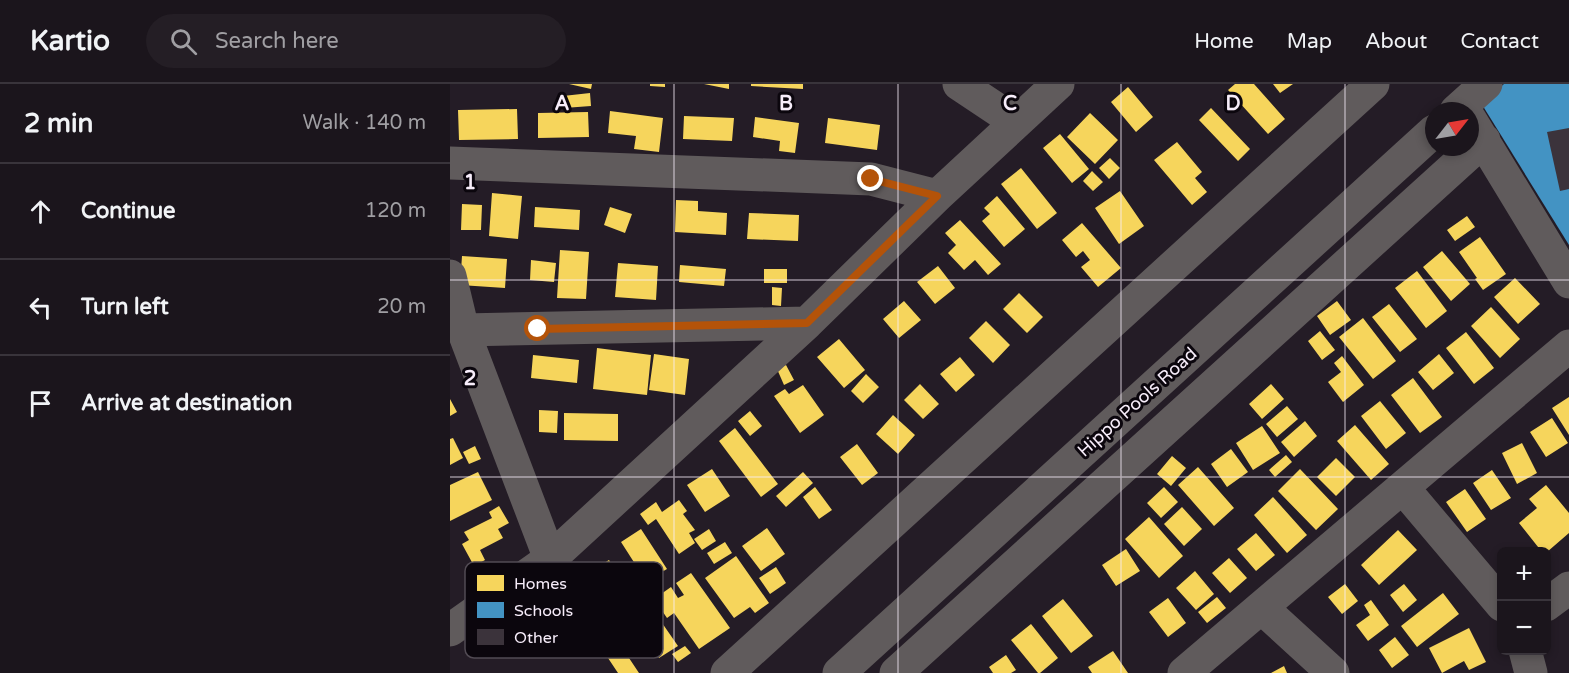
<!DOCTYPE html>
<meta charset="utf-8">
<style>
body{margin:0;font-family:"Varela Round",sans-serif;background:#241e25;color:#f1f3f6}
.controls{position:absolute;right:18px;bottom:18px;display:grid;overflow:hidden;border-radius:9px;box-shadow:0 3px 9px #0003}
.controls button{width:54px;height:54px;display:grid;place-items:center;padding:0;border:0;border-bottom:2px solid #39343b;background:#1b151c;color:#f1f3f6;font:30px sans-serif}
.compass{position:absolute;left:975px;top:18px;width:54px;height:54px;border-radius:50%;background:#1b151c;box-shadow:0 3px 9px #0003;rotate:59deg}
.stop{position:absolute;width:18px;height:18px;margin:-14px;border:4px solid #b45309;border-radius:50%;background:#fff}
.stop.end{background:#b45309;border-color:#fff;box-shadow:0 2px 6px #0008}
.list{margin:0;padding:0;list-style:none}
h2{display:flex;justify-content:space-between;align-items:center;height:78px;margin:0;padding:0 24px;font-size:26px}
h2 small{font-size:20px;font-weight:400;color:#a09fa3}
.list li{display:grid;grid-template-columns:39px 1fr auto;gap:18px;align-items:center;box-sizing:border-box;height:96px;padding:0 24px;border-top:2px solid #39343b}
.list b{display:block;font-size:22px;white-space:nowrap}
.list em{font-size:20px;font-style:normal;color:#a09fa3}
.icon{flex:none;width:33px;height:33px;fill:none;stroke:currentColor;stroke-width:2;stroke-linecap:round;stroke-linejoin:round}
.map{position:relative;flex:none;width:1119px;height:589px;overflow:hidden}
header{display:flex;align-items:center;gap:36px;box-sizing:border-box;height:84px;padding:0 30px;background:#1b151c;border-bottom:2px solid #39343b}
header strong{font-size:28px}
nav{display:flex;gap:33px;margin-inline-start:auto;font-size:21px}
.search{width:420px;height:54px;background:#241e25;display:flex;align-items:center;gap:15px;box-sizing:border-box;padding:0 21px;border-radius:33px;color:#a09fa3;font-size:22px}
main{display:flex}
aside{flex:1;background:#1b151c}
.map>svg:first-child{display:block}
.homes{fill:#f6d55c}
.schools{fill:#4393c3}
.building{fill:#3b333b}
.lines{fill:none;stroke-linecap:round;stroke-linejoin:round}
.minor{stroke:#605b5c;stroke-width:33}
.route{stroke:#b45309;stroke-width:8}
.grid{fill:none;stroke:#f7edfa;stroke-width:1.5;stroke-opacity:0.55}
.labels{text-anchor:middle;dominant-baseline:central;stroke-width:6;stroke-linejoin:round;paint-order:stroke}
.street-label{font-size:18px;fill:#f7edfa;stroke:#0b060d}
.key{fill:#0b060d;stroke:#524b54;stroke-width:1.5}
.key-label{font-size:16px;fill:#f7edfa}
.grid-label{font-size:20px;text-anchor:middle;font-weight:bold;fill:#f7edfa;stroke:#0b060d;stroke-width:6;stroke-linejoin:round;paint-order:stroke}
</style>
<header>
<strong>Kartio</strong>
<div class="search"><svg class="icon" aria-label="search" viewBox="0 0 24 24"><circle cx="10" cy="10" r="6"/><path d="M15 15l6 6"/></svg>Search here</div>
<nav><a>Home</a><a>Map</a><a>About</a><a>Contact</a></nav>
</header>
<main>
<aside>
<h2>2 min<small>Walk · 140 m</small></h2>
<ul class="list">
<li><svg class="icon" aria-label="ahead" viewBox="0 0 24 24"><path d="M12 20V5M6 11l6-6 6 6"/></svg><div><b>Continue</b></div><em>120 m</em></li>
<li><svg class="icon" aria-label="left" viewBox="0 0 24 24"><path d="M17 20v-9H6M10 6l-5 5 5 5"/></svg><div><b>Turn left</b></div><em>20 m</em></li>
<li><svg class="icon" aria-label="arrive" viewBox="0 0 24 24"><path d="M6 21V4h12l-3 4 3 4H6"/></svg><div><b>Arrive at destination</b></div></li>
</ul>
</aside>
<div class="map">
<svg width="1119" height="589" viewBox="0 0 1119 589">
<rect width="100%" height="100%" fill="#241c26"/>
<path class="homes" d="M119 0H142L141 5Z
M200 0H215V3L200 2Z
M254 0H279V5Z
M301 0H353V5L301 2Z
M785 0H804L835 35 818 50 778 6Z
M823 0H843L830 9Z
M678 3 703 33 686 48 661 18Z
M140 9 141 22 114 24 113 12Z
M761 24 800 65 788 77 749 36Z
M67 25 68 55 9 56 8 26Z
M160 27 213 34 209 68 184 65 186 52 158 49Z
M138 28 139 53 88 54V29Z
M640 29 668 56 645 80 617 53Z
M234 32 284 34 282 57 233 55Z
M305 33 349 39 345 69 329 67 330 57 303 53Z
M378 34 430 41 427 66 375 59Z
M610 50 639 85 622 99 593 64Z
M727 58 752 88 745 94 757 108 742 121 704 76Z
M660 74 670 84 659 95 649 84Z
M571 84 607 129 587 145 551 100Z
M642 87 653 98 643 107 633 97Z
M670 107 694 142 669 160 645 124Z
M42 109 72 112 68 155 39 152Z
M547 112 575 145 554 163 532 137 540 130 534 124Z
M226 116 248 117V127L277 129 276 151 225 148Z
M12 120 32 121 31 146H11Z
M85 123 130 126 129 146 84 143Z
M160 123 182 130 175 149 154 141Z
M299 129 349 131 348 157 297 155Z
M1017 132 1025 143 1005 157 997 146Z
M510 136 551 180 538 191 525 176 514 186 498 169 506 161 495 149Z
M632 139 671 184 648 203 631 183 640 176 633 167 626 173 612 156Z
M1030 153 1056 190 1033 206 1025 195 1027 194 1009 168Z
M110 166 139 168 136 215 107 214Z
M992 167 1020 200 1001 217 973 183Z
M12 172 57 175 55 204 10 201Z
M81 176 106 179 104 198 80 196Z
M168 179 208 182 206 216 165 213Z
M230 181 276 185 274 202 229 198Z
M488 182 505 204 485 220 467 198Z
M314 185H337V199H314Z
M967 187 997 227 976 244 945 204Z
M1065 194 1090 220 1068 240 1044 213Z
M322 203 332 204 331 222 322 221Z
M569 209 593 233 577 249 553 225Z
M454 217 471 236 449 254 433 235Z
M887 217 901 236 880 251 867 232Z
M939 220 967 255 950 268 922 233Z
M1041 223 1070 255 1050 274 1021 242Z
M913 234 946 277 923 295 889 253Z
M536 237 560 261 543 279 519 254Z
M870 247 885 266 872 276 858 257Z
M1016 248 1044 284 1024 300 996 264Z
M389 255 415 286 394 304 367 273Z
M147 264 201 271 197 311 143 305Z
M204 270 239 275 235 311 199 306Z
M989 270 1004 289 983 306 968 288Z
M83 271 129 276 127 299 81 294Z
M892 272 914 301 893 318 878 298 891 288 884 279Z
M510 273 525 291 506 308 490 290Z
M336 281 344 296 334 301 327 285Z
M416 290 429 303 413 319 401 307Z
M963 294 992 333 970 349 941 311Z
M470 300 489 320 473 335 454 316Z
M821 300 834 315 812 335 799 320Z
M353 301 374 331 350 349 324 312 335 305 339 310Z
M1119 313V351L1102 324Z
M0 315 7 328 0 332Z
M930 317 956 349 936 365 911 332Z
M837 322 848 335 827 353 816 340Z
M89 326 108 327 107 349 89 348Z
M300 327 312 342 300 352 288 337Z
M114 329 168 330V357L114 356Z
M443 331 465 351 448 370 426 350Z
M1102 334 1118 359 1096 373 1080 348Z
M855 337 867 352 844 373 831 358Z
M905 341 939 380 921 396 887 357Z
M812 342 830 369 803 386 786 359Z
M285 344 328 400 311 413 269 357Z
M3 354 13 374 0 381V355Z
M1072 359 1087 389 1067 400 1052 369Z
M407 360 428 389 412 401 390 373Z
M25 362 31 375 19 380 13 368Z
M781 365 798 388 777 403 761 380Z
M836 371 842 378 825 393 819 386Z
M722 372 736 384 721 402 707 390Z
M886 374 905 393 886 412 867 393Z
M748 383 784 424 764 442 728 401Z
M262 385 280 412 255 428 237 401Z
M850 385 888 425 866 446 828 407Z
M1042 386 1061 414 1041 426 1023 399Z
M28 388 42 416 0 437V401Z
M353 388 363 399 336 423 326 412Z
M1096 401 1119 429V449L1097 468H1092L1069 439 1087 424 1079 415Z
M365 403 382 426 369 435 353 413Z
M714 403 728 418 711 434 697 419Z
M1015 405 1036 435 1017 448 996 418Z
M823 413 857 451 837 469 804 431Z
M229 416 237 427 233 430 245 446 239 449 245 459 229 470 206 435 198 441 190 430 206 418 212 428Z
M49 422 59 439 48 445 53 454 30 466 35 476 24 482 12 460 19 456 14 448 42 434 39 428Z
M732 423 752 445 734 462 714 440Z
M699 433 733 472 709 494 675 455Z
M317 444 335 470 311 487 292 462Z
M191 445 217 485 196 497 171 458Z
M259 445 266 457 252 466 244 455Z
M948 446 967 466 929 501 911 481Z
M806 449 825 471 806 487 787 465Z
M275 458 282 469 264 480 257 469Z
M676 465 690 487 666 502 652 481Z
M286 472 319 519 305 529 300 523 284 534 255 494Z
M779 474 797 494 780 509 762 489Z
M159 476 177 505 155 519 137 489Z
M326 483 336 499 320 510 309 494Z
M745 487 764 510 746 526 726 504Z
M241 489 280 544 249 565 224 529 217 534 204 515 221 503 228 514 234 511 226 499Z
M895 500 908 517 892 530 878 513Z
M954 500 967 516 953 528 940 511Z
M993 509 1009 530 967 563 951 542Z
M767 513 776 524 757 539 748 528Z
M718 514 736 539 718 553 699 528Z
M613 515 643 552 621 569 592 532Z
M921 516 939 541 918 557 906 541 920 531 914 521Z
M210 536 228 562 209 574 192 549Z
M581 540 608 574 590 589H588L561 556Z
M1019 544 1036 578 1019 586 1014 577 992 589 979 564Z
M945 553 959 571 942 584 929 566Z
M235 562 241 569 228 578 222 570Z
M173 565 189 589H168L158 574Z
M663 567 678 589H642L638 583Z
M556 571 566 586 561 589H543L539 583Z
M834 582 837 589H821Z"/>
<path class="schools" d="M1054 0H1119V161L1031 19Z"/>
<path class="building" d="M1119 44V105L1110 107 1097 48Z"/>
<g class="lines">
<path class="minor" d="M509 0 566 38
M1006 27 1036 0
M1020 35 1119 198
M0 79 421 95 487 112
M0 192 13 246 100 475
M13 246 357 239
M953 404 1052 521
M1096 521 1119 504
M812 524 883 589
M0 546 100 475 357 239 487 112 608 0
M1075 566 1081 589
M277 589 923 0
M389 589 984 47
M446 589 1034 56
M734 589 1119 262"/>
</g>
<g class="lines">
<path class="route" d="M88 245 357 239 487 112 421 95"/>
</g>
<path class="grid" d="M224 0V589M448 0V589M671 0V589M895 0V589M0 196H1119M0 393H1119"/>
<g class="labels">
<g class="street-label">
<text transform="translate(687 318) rotate(-42)">Hippo Pools Road</text>
</g>
</g>
<rect x="15" y="478" width="198" height="96" rx="9" class="key"/>
<rect x="27" y="491" width="27" height="16" fill="#f6d55c"/>
<rect x="27" y="518" width="27" height="16" fill="#4393c3"/>
<rect x="27" y="545" width="27" height="16" fill="#3b333b"/>
<g class="key-label">
<text x="64" y="505">Homes</text>
<text x="64" y="532">Schools</text>
<text x="64" y="559">Other</text>
</g>
<g class="grid-label">
<text x="112" y="26">A</text>
<text x="336" y="26">B</text>
<text x="560" y="26">C</text>
<text x="783" y="26">D</text>
<text x="20" y="105">1</text>
<text x="20" y="301">2</text>
</g>
</svg>
<div class="controls">
<button>+</button>
<button>−</button>
</div>
<svg class="compass" viewBox="-18 -18 36 36"><path d="M0-13l5 13h-10z" fill="#e53935"/><path d="M0 13l5-13h-10z" fill="#a09fa3"/></svg>
<div class="stop" style="left:88px;top:245px"></div>
<div class="stop end" style="left:421px;top:95px"></div>
</div>
</main>
